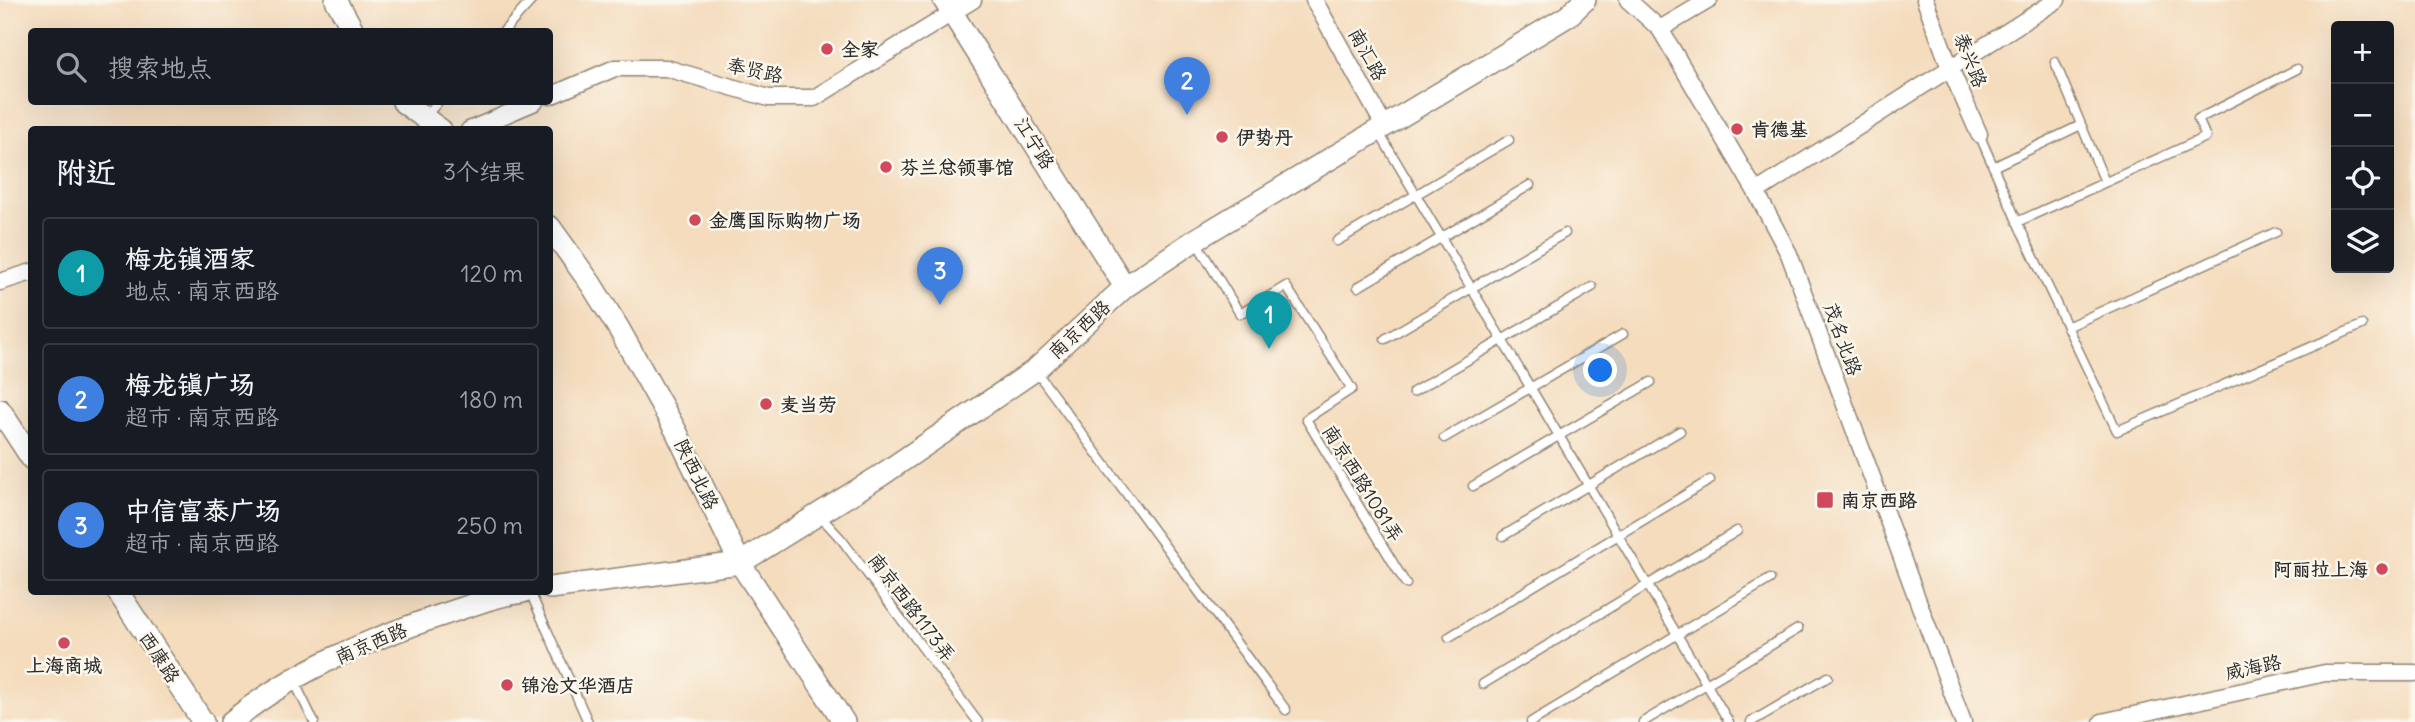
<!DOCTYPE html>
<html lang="zh">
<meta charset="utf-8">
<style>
body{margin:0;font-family:Delius,"LXGW WenKai TC",sans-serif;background:#242831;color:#f1f3f6}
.controls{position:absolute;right:21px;top:21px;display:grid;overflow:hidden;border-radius:7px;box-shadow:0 7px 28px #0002}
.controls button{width:63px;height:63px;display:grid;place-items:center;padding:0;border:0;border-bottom:2px solid #363941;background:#171b24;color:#f1f3f6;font:35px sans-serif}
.you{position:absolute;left:1601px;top:371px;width:24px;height:24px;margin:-18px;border:5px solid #fff;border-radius:50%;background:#1a73e8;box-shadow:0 0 0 10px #1a73e833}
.badge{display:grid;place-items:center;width:46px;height:46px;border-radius:50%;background:#2563eb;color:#fff;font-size:23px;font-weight:700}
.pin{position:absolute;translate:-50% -58px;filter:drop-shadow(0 2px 4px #0008)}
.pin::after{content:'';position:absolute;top:37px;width:24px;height:21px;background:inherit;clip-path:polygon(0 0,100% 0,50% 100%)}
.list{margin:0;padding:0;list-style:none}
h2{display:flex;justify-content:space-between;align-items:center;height:91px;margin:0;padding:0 28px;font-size:30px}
h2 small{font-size:23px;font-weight:400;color:#9ea1a6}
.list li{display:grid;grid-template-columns:46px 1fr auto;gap:21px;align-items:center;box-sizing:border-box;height:112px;margin:0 14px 14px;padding:0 14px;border:2px solid #363941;border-radius:7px}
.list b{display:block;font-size:26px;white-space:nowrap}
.list p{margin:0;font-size:23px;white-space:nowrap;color:#9ea1a6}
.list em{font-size:23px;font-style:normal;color:#9ea1a6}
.icon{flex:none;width:38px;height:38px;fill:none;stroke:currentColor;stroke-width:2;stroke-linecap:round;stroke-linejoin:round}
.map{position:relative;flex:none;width:2415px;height:722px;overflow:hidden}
.search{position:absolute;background:#171b24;box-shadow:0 7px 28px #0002;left:28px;top:28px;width:525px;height:77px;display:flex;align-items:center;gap:18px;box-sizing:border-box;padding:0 24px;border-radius:7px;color:#9ea1a6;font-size:26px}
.panel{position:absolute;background:#171b24;box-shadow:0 7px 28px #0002;left:28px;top:126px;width:525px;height:469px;border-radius:7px}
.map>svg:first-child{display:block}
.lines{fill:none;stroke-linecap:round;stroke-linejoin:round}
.lane-casing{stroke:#908474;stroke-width:11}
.street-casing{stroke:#908474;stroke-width:19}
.secondary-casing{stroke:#908474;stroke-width:24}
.lane{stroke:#fff;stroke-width:8}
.street{stroke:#fff;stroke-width:16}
.secondary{stroke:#fff;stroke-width:21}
.poi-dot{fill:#d1495b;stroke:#fbf7ec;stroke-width:2.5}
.labels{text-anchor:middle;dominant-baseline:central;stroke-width:5;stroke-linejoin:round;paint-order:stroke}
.poi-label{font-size:19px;font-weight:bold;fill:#2b2b2b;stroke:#fbf7ec;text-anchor:start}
.street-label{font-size:19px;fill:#2b2b2b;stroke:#fbf7ec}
</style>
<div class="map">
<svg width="2415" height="722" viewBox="0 0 2415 722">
<rect width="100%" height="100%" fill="#fbf7ec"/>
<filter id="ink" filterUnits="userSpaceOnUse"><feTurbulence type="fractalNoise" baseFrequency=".0143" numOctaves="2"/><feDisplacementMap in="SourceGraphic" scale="14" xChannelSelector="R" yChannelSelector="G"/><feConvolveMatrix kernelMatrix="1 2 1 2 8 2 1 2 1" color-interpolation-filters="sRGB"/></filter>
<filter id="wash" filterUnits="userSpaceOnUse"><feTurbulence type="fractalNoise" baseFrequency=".00686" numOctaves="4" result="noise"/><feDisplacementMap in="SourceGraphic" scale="28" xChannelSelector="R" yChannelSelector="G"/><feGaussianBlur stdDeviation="1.57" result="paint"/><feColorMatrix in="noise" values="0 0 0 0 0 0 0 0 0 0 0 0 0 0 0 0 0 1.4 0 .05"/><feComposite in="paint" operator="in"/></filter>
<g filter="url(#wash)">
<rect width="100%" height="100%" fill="#f4dcbd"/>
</g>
<g filter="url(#ink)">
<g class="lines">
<g class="lane-casing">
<path id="lane" d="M503 32 532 0
M2055 62 2105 182
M424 118 438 102
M1378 131 1729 722
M1979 134 2020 228 2117 431 2362 325
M1993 167 2081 125
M2017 222 2206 137 2198 119 2297 69
M1195 240 1240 314 1286 286 1352 389 1306 419 1406 584
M1337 241 1509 140
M1358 287 1530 185
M2067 327 2276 232
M1385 339 1565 233
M1035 370 1286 710
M1413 392 1592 287
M1444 438 1623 334
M1473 486 1651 382
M820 516 842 540 978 722
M1503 536 1680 431
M530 592 588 722
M1449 637 1710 480
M294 681 314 722
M1483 684 1737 531
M1531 722 1770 579
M1643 722 1798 629
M1751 722 1828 677"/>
</g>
<g class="street-casing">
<path id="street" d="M1314 0 1385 127
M1628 0 1660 29 1756 192 1789 254 1963 722
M1925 0 1950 68 1979 134
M1660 29 1709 0
M550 96 615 68H666L769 98H814L973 0
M469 130 535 102
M1756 192 2057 0
M0 282 32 272
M2102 722 2325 673H2415"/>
</g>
<g class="secondary-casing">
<path id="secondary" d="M336 0 354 32
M944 0 1125 287
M403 102 441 130
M550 227 591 284 619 329 676 431 740 563 844 722
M0 410 32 459
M550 588 740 563 880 476 1035 370 1125 287 1195 240 1568 16 1585 0
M118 592 203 722
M231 722C294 670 374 637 451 612 475 604 498 595 523 592"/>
</g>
<use href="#lane" class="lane"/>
<use href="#street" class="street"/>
<use href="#secondary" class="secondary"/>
</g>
</g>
<g class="poi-dot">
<circle cx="827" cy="49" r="7"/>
<circle cx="1737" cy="129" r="7"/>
<circle cx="1222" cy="137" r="7"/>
<circle cx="886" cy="167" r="7"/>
<circle cx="695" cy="220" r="7"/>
<circle cx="766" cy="404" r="7"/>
<rect x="1816" y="491" width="18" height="18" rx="3.5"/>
<circle cx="2382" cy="569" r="7"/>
<circle cx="64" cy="643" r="7"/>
<circle cx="507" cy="685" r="7"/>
</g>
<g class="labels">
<g class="poi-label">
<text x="841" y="49">全家</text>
<text x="1751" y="129">肯德基</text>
<text x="1236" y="137">伊势丹</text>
<text x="900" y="167">芬兰总领事馆</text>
<text x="709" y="220">金鹰国际购物广场</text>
<text x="780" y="404">麦当劳</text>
<text x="1841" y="500">南京西路</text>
<text x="2368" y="569" text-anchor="end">阿丽拉上海</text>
<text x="64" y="665" text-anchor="middle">上海商城</text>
<text x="521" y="685">锦沧文华酒店</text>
</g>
<g class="street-label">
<text transform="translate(1368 54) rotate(61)">南汇路</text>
<text transform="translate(1971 60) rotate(68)">泰兴路</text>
<text transform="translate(755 70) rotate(12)">奉贤路</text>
<text transform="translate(1035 143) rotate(58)">江宁路</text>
<text transform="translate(1079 329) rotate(-43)">南京西路</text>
<text transform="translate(1843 339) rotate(70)">茂名北路</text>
<text transform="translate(697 474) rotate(64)">陕西北路</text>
<text transform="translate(1363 483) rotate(58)">南京西路1081弄</text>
<text transform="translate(912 607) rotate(53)">南京西路1173弄</text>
<text transform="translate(371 643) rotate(-23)">南京西路</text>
<text transform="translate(160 657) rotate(57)">西康路</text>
<text transform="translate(2253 667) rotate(-12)">威海路</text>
</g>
</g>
</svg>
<div class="controls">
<button>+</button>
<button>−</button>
<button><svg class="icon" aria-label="locate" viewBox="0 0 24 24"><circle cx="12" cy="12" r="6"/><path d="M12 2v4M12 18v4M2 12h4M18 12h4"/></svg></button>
<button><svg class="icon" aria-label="layers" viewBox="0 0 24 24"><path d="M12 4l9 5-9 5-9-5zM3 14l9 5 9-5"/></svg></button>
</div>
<div class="you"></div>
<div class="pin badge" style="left:1269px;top:349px;background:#0f9aa8">1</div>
<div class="pin badge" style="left:1187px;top:115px;background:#3f7fe0">2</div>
<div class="pin badge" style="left:940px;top:305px;background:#3f7fe0">3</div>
<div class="search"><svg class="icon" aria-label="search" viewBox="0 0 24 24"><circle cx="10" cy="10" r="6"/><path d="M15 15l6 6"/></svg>搜索地点</div>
<section class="panel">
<h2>附近<small>3个结果</small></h2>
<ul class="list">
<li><span class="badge" style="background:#0f9aa8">1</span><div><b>梅龙镇酒家</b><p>地点 · 南京西路</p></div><em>120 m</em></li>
<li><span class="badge" style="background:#3f7fe0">2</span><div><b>梅龙镇广场</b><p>超市 · 南京西路</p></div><em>180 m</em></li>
<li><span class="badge" style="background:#3f7fe0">3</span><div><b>中信富泰广场</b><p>超市 · 南京西路</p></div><em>250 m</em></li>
</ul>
</section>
</div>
